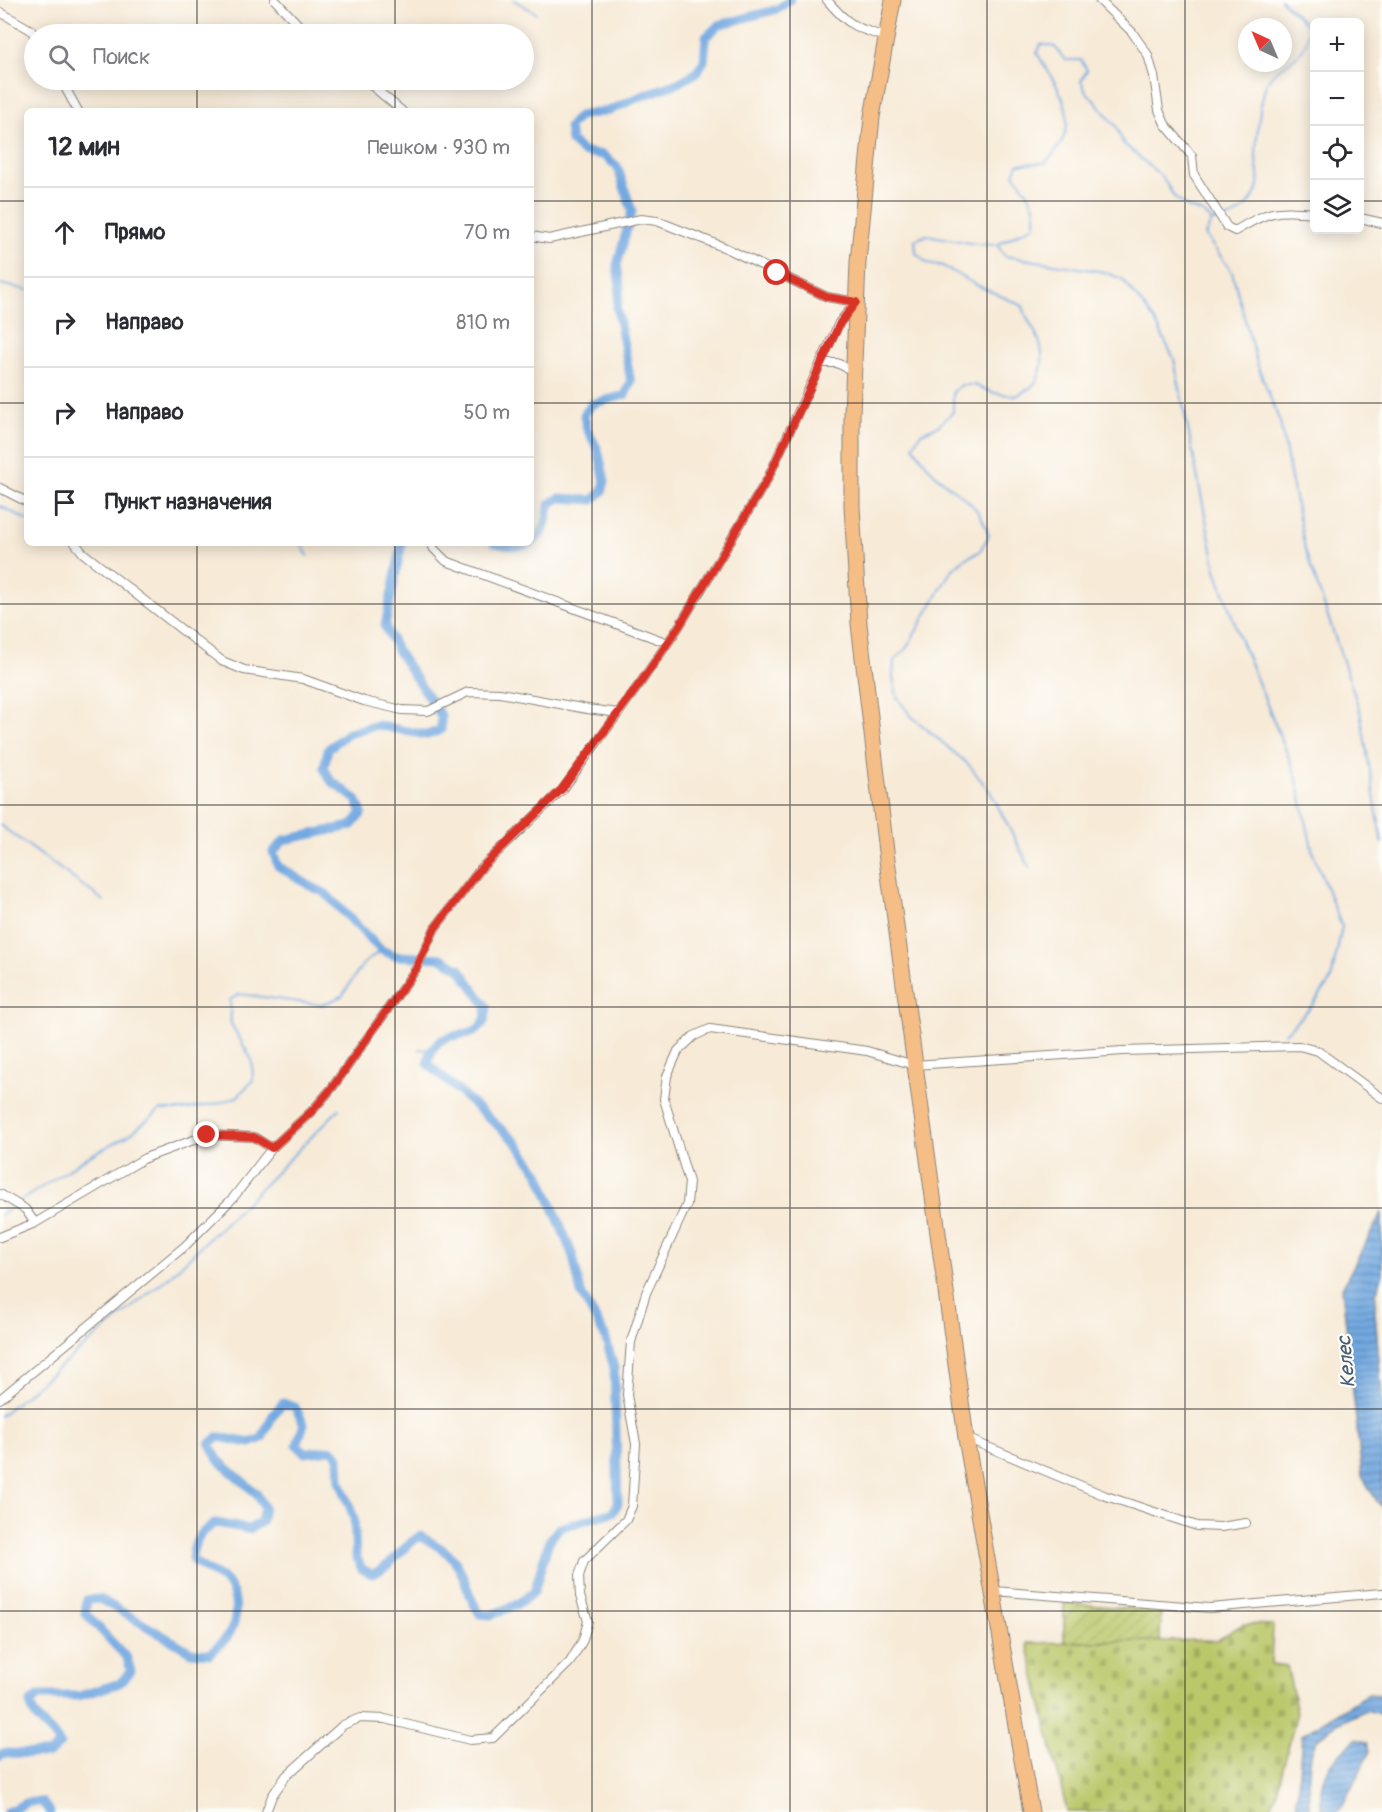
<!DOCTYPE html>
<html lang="ru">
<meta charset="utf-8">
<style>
body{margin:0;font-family:Pangolin,sans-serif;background:#f2f2f3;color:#2b2b33}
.controls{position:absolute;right:18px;top:18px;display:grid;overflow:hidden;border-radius:9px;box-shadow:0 3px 15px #0003}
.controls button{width:54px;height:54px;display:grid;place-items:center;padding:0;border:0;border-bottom:2px solid #e1e1e2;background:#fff;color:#2b2b33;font:30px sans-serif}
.compass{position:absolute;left:1238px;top:18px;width:54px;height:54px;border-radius:50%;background:#fff;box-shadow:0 3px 15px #0003;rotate:316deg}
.stop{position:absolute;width:18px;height:18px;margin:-14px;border:4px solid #d93025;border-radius:50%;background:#fff}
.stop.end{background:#d93025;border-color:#fff;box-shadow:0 2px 6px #0008}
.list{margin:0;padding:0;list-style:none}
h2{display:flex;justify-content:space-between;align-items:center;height:78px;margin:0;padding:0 24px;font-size:26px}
h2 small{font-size:20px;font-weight:400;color:#7c7c81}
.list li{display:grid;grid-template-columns:39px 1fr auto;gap:18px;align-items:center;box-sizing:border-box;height:90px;padding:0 24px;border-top:2px solid #e1e1e2}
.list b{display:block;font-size:22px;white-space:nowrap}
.list em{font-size:20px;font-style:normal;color:#7c7c81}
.icon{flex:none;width:33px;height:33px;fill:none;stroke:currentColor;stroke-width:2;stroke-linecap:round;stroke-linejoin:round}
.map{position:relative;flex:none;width:1382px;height:1812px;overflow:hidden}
.search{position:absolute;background:#fff;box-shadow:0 3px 15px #0003;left:24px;top:24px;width:510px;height:66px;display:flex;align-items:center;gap:15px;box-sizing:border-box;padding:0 21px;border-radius:33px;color:#7c7c81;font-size:22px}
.panel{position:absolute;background:#fff;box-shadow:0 3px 15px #0003;left:24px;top:108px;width:510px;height:438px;border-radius:9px}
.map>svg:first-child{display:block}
.cemetery{fill:url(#cemetery-stones);stroke:#6c7243;stroke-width:1.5}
.garden{fill:url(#garden-furrows);stroke:#6c7243;stroke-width:1.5}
.water{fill:url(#water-rules);stroke:#48627e;stroke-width:1.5}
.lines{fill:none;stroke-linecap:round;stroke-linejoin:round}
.stream{stroke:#73a9e1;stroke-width:2}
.canal{stroke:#73a9e1;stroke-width:9}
.street-casing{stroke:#8a837a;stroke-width:10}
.highway-casing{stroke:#8a837a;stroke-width:17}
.street{stroke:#fff;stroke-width:8}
.highway{stroke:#f6be87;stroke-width:15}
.route{stroke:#d93025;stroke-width:8}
.grid{fill:none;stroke:#1c1c1c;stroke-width:1.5;stroke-opacity:0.55}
.labels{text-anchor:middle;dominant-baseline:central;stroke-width:4.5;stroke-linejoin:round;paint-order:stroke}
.water-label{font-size:20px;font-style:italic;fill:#435b75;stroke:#fdfcf7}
</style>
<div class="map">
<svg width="1382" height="1812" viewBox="0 0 1382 1812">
<defs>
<pattern id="cemetery-stones" width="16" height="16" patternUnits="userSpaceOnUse" patternTransform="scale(1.5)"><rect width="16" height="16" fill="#bbc86a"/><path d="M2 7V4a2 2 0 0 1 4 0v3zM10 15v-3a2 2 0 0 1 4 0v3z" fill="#a0ab5b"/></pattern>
<pattern id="garden-furrows" width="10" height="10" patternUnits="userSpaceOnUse" patternTransform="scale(1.5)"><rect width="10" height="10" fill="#bbc86a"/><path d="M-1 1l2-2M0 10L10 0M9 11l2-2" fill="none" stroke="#a0ab5b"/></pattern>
<pattern id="water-rules" width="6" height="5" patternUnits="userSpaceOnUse" patternTransform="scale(1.5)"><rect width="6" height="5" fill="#73a9e1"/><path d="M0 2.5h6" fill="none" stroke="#5e89b6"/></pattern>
</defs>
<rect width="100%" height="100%" fill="#fdfcf7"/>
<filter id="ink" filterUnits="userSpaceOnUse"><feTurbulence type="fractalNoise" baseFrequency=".0167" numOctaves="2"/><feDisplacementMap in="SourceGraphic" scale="12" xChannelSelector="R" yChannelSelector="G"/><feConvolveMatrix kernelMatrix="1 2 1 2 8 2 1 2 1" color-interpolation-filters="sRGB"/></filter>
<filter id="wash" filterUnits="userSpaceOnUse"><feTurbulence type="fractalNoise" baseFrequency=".008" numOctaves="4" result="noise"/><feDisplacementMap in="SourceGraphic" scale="24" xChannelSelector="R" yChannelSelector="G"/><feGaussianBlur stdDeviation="1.35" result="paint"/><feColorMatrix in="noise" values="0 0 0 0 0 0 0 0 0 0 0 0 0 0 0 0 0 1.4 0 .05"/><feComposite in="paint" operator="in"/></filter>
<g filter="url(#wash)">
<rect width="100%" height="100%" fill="#f7ead7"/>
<path class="cemetery" d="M1243 1624 1273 1625 1271 1664 1287 1666 1297 1712 1277 1792 1269 1812H1067L1027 1643 1217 1640Z"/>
<path class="garden" d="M1064 1603 1161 1611 1160 1641 1064 1642Z"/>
<path class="water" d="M1382 1212V1277L1376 1293 1375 1312 1382 1397V1507L1378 1503 1362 1476 1342 1288Z
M1367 1694 1382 1695V1713L1380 1714 1366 1710C1352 1717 1328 1727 1318 1739 1306 1752 1309 1794 1309 1812H1296L1302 1735Z
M1356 1739 1367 1742 1370 1751 1341 1809 1335 1812H1327L1321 1807C1318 1773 1331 1760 1356 1739Z"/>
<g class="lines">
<path class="stream" d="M514 0 536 13
M1224 219C1240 215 1255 202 1258 185 1260 175 1255 163 1256 152 1257 132 1259 108 1265 88 1271 67 1292 65 1303 49 1307 43 1308 34 1309 27L1281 0
M1212 221 1205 235 1232 272 1257 364 1280 422 1305 549 1360 711 1382 843
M997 245 1005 256 1104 272 1122 279 1154 319 1174 359 1216 570 1239 636 1296 775 1313 853 1342 927 1331 980 1311 1007 1285 1033
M0 284 27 290
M0 506 27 520
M301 543 308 556
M0 825 104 901
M1030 868 991 793 969 765 910 715 897 697 893 677 894 661 906 649 951 571 964 559 979 552 989 536C978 499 958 497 934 473 926 465 920 455 913 446L921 433 938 426 953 412V392L961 385H974L994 393 1016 396C1021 393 1028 390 1032 386 1045 374 1044 350 1037 336 1031 324 1026 319 1023 306L974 284 943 266 927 263 916 253 915 240 927 235 975 244 997 245 1035 225C1037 202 1027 191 1014 174L1018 164 1045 163C1087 122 1061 94 1037 53L1041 44 1055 47 1065 60H1081L1087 70 1081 81 1085 90 1116 126 1123 143 1162 177 1175 198 1189 208 1203 213 1212 221 1219 220
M419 1049 430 1050
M19 1202 86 1158 129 1135 160 1110H183L216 1104 237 1097 253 1080 252 1060 231 1024 230 1000 239 994 322 1005 342 996 363 964 381 950
M0 1215 14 1206
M0 1416 171 1275 247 1202 339 1109"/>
<path class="canal" d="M494 543C531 552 545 542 549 505L559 498 593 500 602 492 605 481 598 450 587 429 584 415 592 404 625 395 631 382 617 308 620 286 617 265 632 211 617 166 603 155 583 152 571 141 569 127 579 116 611 110 639 97 678 83 696 73 704 61 706 37 719 25 778 9 790 0
M0 1756 3 1753 49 1754 60 1744C50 1725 36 1726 30 1703L39 1696H79L120 1683 131 1671 127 1658 85 1613 87 1600 100 1599 191 1652 210 1654C215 1648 222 1643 227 1637 238 1623 239 1597 227 1583 218 1574 202 1570 192 1559 194 1540 200 1532 216 1523L249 1529 261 1522 264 1508 257 1494 218 1460 210 1444 218 1437 250 1443 262 1438 273 1415 283 1403 295 1407 304 1424 297 1445 305 1453 332 1450 339 1457 340 1481 354 1518 356 1556 362 1569 372 1574C392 1567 402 1546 420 1536 435 1544 454 1554 460 1570 468 1586 469 1599 480 1614L491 1615 516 1605 534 1592 549 1541 559 1528 613 1512 618 1503 614 1368 605 1336 581 1293 573 1256 539 1173 516 1142 428 1064C435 1021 472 1046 484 1021 486 1018 486 1011 487 1007L459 968 441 958 396 956 381 950 325 893 310 886 278 866 273 852 284 840 351 826 362 813 356 799 331 781 324 768 328 749 348 733 377 725 427 735 441 730V716L397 650 385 626 402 543
M8 1812 28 1802H42L50 1812"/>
</g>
</g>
<g filter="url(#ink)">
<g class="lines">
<g class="street-casing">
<path id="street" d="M275 0 307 34
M827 0C848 25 855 28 886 37
M1099 0 1132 32 1148 55 1154 76 1159 110 1165 124 1192 156 1194 175 1227 227 1235 231C1270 210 1274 210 1314 213
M0 12 31 30 34 35
M61 80 78 111
M365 80 402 111
M1360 218 1382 223
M821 363H837L853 371
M0 488 27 502
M75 543 83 553 222 661 244 670 303 679 364 701 402 710 428 711 468 692 500 693 587 709 619 713
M431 543 434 549 446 561 668 643
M0 1194 25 1209 35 1223
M0 1237 35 1223 145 1158 207 1135 254 1137 272 1148
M0 1399 185 1246 233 1198 272 1148 313 1110 332 1088 416 969 435 928 482 867 563 789 641 682 680 625 768 478 839 323 856 302 827 297 726 248 657 221 641 219 549 239 531 236
M966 1438 1106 1496 1197 1526 1221 1527 1246 1523
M994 1591 1210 1608 1382 1593
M266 1812 272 1796 286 1776 343 1725 360 1718 385 1719 470 1740 493 1738 570 1662 583 1640 588 1621 580 1596 579 1576 584 1561 626 1520 632 1506 636 1444 627 1395 631 1342 646 1293 687 1204 689 1182 664 1099 667 1076 678 1051 694 1036 710 1029 867 1051 914 1065 1123 1051 1299 1046 1318 1051 1382 1098"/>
</g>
<g class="highway-casing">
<path id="highway" d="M893 0 872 117 858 262 852 414V506L859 624 887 860 966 1438 1031 1812"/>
</g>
<use href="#street" class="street"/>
<use href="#highway" class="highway"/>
</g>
</g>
<g class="lines" filter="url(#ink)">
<path class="route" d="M207 1135 254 1137 272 1148 313 1110 332 1088 416 969 435 928 482 867 562 789 641 682 680 625 768 478 840 323 856 302 827 297 777 273"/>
</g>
<path class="grid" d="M197 0V34M395 0V34M592 0V1812M790 0V1812M987 0V1812M1185 0V1812M197 80V111M395 80V111M0 201H27M531 201H1314M1360 201H1382M0 403H27M531 403H1382M197 543V1812M395 543V1812M0 604H1382M0 805H1382M0 1007H1382M0 1208H1382M0 1409H1382M0 1611H1382"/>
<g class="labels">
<g class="water-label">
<text transform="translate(1346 1362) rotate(-95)">Келес</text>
</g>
</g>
</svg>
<div class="controls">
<button>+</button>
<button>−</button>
<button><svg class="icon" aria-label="locate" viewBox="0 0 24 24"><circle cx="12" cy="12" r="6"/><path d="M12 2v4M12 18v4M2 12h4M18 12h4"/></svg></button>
<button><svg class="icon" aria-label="layers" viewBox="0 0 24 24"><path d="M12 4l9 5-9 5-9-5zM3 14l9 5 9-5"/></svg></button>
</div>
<svg class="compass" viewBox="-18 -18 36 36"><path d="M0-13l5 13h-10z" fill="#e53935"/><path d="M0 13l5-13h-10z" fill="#7c7c81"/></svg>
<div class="stop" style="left:777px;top:273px"></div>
<div class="stop end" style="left:207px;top:1135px"></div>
<div class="search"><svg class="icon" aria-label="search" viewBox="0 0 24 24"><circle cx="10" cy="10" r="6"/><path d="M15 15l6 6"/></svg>Поиск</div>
<section class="panel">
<h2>12 мин<small>Пешком · 930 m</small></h2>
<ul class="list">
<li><svg class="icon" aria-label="ahead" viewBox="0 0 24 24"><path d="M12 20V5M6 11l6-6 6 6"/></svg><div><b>Прямо</b></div><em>70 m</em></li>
<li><svg class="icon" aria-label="right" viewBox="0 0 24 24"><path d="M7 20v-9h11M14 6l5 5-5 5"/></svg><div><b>Направо</b></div><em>810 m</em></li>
<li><svg class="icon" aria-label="right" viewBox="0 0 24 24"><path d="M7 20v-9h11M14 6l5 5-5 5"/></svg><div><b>Направо</b></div><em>50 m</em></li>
<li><svg class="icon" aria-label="arrive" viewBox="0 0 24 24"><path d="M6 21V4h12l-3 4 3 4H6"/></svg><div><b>Пункт назначения</b></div></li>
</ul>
</section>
</div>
